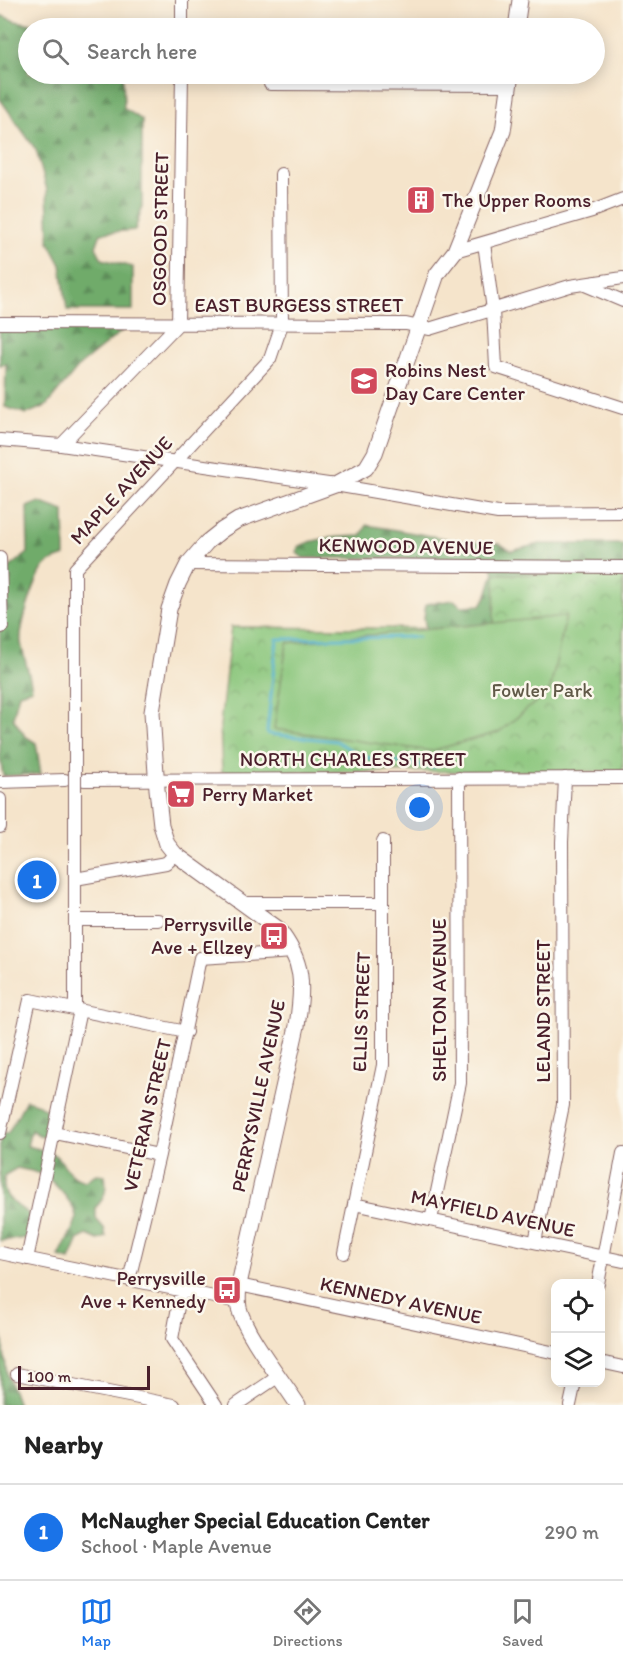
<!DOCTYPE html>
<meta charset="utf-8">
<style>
body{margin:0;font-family:Itim,sans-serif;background:#f6f6f6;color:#222}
.controls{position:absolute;right:18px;bottom:18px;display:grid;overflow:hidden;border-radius:12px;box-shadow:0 3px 15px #0003}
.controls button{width:54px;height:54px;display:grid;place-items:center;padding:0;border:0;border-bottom:2px solid #e0e0e0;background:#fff;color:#222;font:30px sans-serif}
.scale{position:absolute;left:18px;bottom:15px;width:132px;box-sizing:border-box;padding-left:6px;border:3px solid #4a1f2b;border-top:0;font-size:16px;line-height:21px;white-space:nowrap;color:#4a1f2b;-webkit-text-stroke:4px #fbf7ec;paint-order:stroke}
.you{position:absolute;left:420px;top:808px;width:21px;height:21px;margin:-15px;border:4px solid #fff;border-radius:50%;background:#1a73e8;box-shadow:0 0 0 9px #1a73e833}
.badge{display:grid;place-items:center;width:39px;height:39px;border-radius:50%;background:#1a73e8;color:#fff;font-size:20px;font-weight:700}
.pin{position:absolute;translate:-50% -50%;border:3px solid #fff;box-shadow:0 2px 6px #0006}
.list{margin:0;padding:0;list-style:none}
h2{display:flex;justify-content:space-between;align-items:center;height:78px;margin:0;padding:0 24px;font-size:26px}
h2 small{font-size:20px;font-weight:400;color:#767676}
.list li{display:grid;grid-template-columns:39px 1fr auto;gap:18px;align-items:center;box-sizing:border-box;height:96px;padding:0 24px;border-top:2px solid #e0e0e0}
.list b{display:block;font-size:22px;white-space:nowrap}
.list p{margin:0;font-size:20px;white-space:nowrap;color:#767676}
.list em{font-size:20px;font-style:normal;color:#767676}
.icon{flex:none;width:33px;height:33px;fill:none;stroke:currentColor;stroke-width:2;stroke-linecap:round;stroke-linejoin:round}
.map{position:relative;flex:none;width:623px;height:1405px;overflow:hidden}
.search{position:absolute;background:#fff;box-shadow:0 3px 15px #0003;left:18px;right:18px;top:18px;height:66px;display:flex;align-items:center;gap:15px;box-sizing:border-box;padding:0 21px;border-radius:33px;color:#767676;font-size:22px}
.sheet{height:174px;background:#fff}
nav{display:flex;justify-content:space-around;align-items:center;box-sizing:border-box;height:84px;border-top:2px solid #e0e0e0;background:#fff;font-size:16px;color:#767676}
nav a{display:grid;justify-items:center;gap:3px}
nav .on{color:#1a73e8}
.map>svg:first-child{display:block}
.forest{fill:url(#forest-firs);stroke:#5c654b;stroke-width:1.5}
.park{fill:url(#park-crowns);stroke:#6a7253;stroke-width:1.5}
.pitch{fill:#8ac67b;stroke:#6a7253;stroke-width:1.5}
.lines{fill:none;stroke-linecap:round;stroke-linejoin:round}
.stream{stroke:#4db0cc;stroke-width:3}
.minor-casing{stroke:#866463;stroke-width:14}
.major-casing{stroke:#866463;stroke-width:17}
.minor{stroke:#fff;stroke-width:12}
.major{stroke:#fff;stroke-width:15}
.minor-bridge-casing{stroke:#866463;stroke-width:14;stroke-linecap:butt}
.minor-bridge{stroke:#fff;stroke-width:12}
.labels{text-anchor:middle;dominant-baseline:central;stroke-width:5;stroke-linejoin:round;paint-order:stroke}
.poi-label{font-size:20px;fill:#4a1f2b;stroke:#fbf7ec;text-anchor:start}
.street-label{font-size:20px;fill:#4a1f2b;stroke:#fbf7ec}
.park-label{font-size:20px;fill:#605947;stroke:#fbf7ec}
</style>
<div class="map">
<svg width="623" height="1405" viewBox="0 0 623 1405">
<defs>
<pattern id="forest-firs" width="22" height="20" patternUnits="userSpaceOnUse" patternTransform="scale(1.5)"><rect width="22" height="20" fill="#6fab6b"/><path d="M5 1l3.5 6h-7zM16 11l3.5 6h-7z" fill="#5d8b58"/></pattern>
<pattern id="park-crowns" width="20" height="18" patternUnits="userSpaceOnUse" patternTransform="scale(1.5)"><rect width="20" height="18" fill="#8ac67b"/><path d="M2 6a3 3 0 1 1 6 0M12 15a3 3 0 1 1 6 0" fill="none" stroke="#73a065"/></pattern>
</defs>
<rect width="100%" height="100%" fill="#fbf7ec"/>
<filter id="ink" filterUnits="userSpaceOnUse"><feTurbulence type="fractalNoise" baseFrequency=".0167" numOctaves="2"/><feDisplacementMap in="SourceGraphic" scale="12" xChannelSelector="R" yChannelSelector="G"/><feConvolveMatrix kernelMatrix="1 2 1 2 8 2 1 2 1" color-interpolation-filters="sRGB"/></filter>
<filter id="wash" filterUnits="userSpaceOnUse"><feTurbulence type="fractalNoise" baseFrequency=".008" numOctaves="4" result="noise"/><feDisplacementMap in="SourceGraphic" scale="24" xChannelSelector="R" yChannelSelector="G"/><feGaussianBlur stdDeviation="1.35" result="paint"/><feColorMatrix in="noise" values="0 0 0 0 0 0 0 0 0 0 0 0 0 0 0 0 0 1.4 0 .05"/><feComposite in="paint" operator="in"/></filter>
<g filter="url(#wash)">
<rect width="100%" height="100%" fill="#f5e4cb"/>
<path class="forest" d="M0 15 15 21 54 28H28V74H123L124 108 142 120V208L135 230 101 233 96 247 102 259 133 267V310H67L61 265 49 242 47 190 36 150 0 99Z
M0 329H111L122 331 80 365 46 406 26 414 5 407 6 364 0 365Z
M39 502 64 511 65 556C59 559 52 560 47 564 36 573 19 628 21 643 24 659 30 674 32 689L19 693 13 718 25 736 36 743 41 774 3 776 0 757V629L4 572 28 553 27 507Z
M367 525 460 541 500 544 511 551 540 544H623V677L530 620 426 630 424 618 426 604 454 600 461 606 481 605 487 595 494 572 491 565 446 563 403 558H303L297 553 298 547C317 537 340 537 361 536Z
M26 1100 36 1103 53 1115 49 1136 42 1137 31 1130 27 1146C36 1148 48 1150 56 1156 68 1166 66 1176 85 1181L96 1174 105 1175C107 1189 106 1197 96 1207V1219L104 1228 106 1237 98 1240 87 1235 79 1239 70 1260 59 1257C62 1247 77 1225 76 1218 76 1205 52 1179 41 1174 34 1171 25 1170 17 1168L5 1175C0 1198 13 1202 30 1215L26 1238 0 1241V1135L8 1133Z
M0 1331 2 1334 7 1374 18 1405H0Z"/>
<path class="park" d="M495 574 623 576V771L222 772 220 726 231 627 477 629 478 625H494Z"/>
<path class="pitch" d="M566 616 550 690 499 732 431 751 274 729 287 643Z"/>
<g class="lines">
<path class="stream" d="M418 637 277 639 267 732 269 734 336 741 363 757 434 767"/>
</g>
</g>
<g filter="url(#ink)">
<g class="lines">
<g class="minor-casing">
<path id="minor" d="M182 28V0
M270 84 510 85
M484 243 493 310 496 367 623 408
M455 251 592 211 623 199
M585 285 623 301
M0 323 406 324 429 329 570 286 623 278
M0 440 61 445 335 485 498 513 623 512
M61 445 178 324 182 74
M0 558 2 627H0
M188 564 623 567
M75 770V569L270 359 282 324 281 174
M84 780 623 778
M0 782 65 780
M0 799V827
M75 879 166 863 175 854
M244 903H383
M75 920H158
M75 1009V789
M0 1133 30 1000 186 1032
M55 1133 159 1155
M354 1204 623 1261
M431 1220 460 1083 459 778
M535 1242 563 1105 562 842 565 778
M0 1253 238 1302
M344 1253 383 1065V841
M27 1259 80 1010
M129 1280 159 1155 200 958 294 952
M598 1284 623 1153
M239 1285 556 1353
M181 1291 172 1339 216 1405
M600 1362 623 1367
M17 1374 174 1405
M236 1405 279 1376
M570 1405 575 1382"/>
</g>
<g class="major-casing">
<path id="major" d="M516 28 520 0
M298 1405C283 1381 245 1334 239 1308 237 1296 239 1283 242 1271L297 1026C303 985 305 962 277 928L175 854 167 844 161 825 157 789 152 712 169 609 178 584 188 564 207 542 222 530 238 520 335 485 366 468 375 453 437 274 455 251 503 131 511 74"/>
</g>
<use href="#minor" class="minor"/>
<use href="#major" class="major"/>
<g class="minor-bridge-casing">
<path id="minor-bridge" d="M75 770V789"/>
</g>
<use href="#minor-bridge" class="minor-bridge"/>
</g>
</g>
<defs>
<g id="building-square" transform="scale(1.5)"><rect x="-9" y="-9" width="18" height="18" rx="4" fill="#d1495b" stroke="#fbf7ec"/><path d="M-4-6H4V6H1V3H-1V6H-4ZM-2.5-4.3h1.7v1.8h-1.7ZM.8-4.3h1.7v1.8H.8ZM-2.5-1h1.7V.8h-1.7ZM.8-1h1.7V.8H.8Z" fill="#fff"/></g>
<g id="school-square" transform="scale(1.5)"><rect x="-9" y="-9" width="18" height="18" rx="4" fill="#d1495b" stroke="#fbf7ec"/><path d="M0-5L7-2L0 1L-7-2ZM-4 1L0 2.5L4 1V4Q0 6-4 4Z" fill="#fff"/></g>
<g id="supermarket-square" transform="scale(1.5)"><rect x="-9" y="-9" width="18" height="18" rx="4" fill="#d1495b" stroke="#fbf7ec"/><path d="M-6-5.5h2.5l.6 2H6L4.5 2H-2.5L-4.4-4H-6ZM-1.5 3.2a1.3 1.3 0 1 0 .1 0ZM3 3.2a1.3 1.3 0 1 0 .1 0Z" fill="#fff"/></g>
<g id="bus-square" transform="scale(1.5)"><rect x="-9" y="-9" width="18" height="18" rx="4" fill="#d1495b" stroke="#fbf7ec"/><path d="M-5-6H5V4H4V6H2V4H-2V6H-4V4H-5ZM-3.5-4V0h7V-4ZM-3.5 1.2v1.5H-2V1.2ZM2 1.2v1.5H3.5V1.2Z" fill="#fff"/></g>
</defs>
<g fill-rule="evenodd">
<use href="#building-square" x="421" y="200"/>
<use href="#school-square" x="364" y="381"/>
<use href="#supermarket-square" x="181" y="794"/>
<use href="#bus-square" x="274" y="936"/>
<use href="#bus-square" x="227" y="1290"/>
</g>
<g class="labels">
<g class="poi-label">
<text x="442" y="200">The Upper Rooms</text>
<text x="385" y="370">Robins Nest<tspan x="385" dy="23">Day Care Center</tspan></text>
<text x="202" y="794">Perry Market</text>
<text x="253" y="924" text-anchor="end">Perrysville<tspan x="253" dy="23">Ave + Ellzey</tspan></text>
<text x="206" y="1278" text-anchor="end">Perrysville<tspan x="206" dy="23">Ave + Kennedy</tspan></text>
</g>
<g class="street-label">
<text transform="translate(160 229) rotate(-89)">OSGOOD STREET</text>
<text x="299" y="305">EAST BURGESS STREET</text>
<text transform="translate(121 490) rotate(-47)">MAPLE AVENUE</text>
<text transform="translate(406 546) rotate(1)">KENWOOD AVENUE</text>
<text x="353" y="759">NORTH CHARLES STREET</text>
<text transform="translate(439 1000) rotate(-90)">SHELTON AVENUE</text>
<text transform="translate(543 1011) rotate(-90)">LELAND STREET</text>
<text transform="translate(361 1012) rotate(-88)">ELLIS STREET</text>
<text transform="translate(258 1096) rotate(-78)">PERRYSVILLE AVENUE</text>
<text transform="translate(147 1115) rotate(-77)">VETERAN STREET</text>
<text transform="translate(493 1213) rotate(12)">MAYFIELD AVENUE</text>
<text transform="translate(401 1300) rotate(12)">KENNEDY AVENUE</text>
</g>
<g class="park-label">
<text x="542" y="690">Fowler Park</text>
</g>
</g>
</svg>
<div class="controls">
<button><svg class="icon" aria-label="locate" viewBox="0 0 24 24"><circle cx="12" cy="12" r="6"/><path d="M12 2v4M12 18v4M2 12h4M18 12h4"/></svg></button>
<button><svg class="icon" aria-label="layers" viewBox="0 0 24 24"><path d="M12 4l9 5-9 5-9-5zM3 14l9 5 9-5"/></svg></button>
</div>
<div class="scale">100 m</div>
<div class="you"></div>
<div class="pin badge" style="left:37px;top:880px">1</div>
<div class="search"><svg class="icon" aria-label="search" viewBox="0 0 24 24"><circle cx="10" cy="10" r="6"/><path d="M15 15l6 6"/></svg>Search here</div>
</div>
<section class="sheet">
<h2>Nearby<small></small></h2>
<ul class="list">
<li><span class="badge">1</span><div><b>McNaugher Special Education Center</b><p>School · Maple Avenue</p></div><em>290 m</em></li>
</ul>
</section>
<nav>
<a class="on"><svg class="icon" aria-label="map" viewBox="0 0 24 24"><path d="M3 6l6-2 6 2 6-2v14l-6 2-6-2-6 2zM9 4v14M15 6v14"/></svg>Map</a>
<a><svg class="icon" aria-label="directions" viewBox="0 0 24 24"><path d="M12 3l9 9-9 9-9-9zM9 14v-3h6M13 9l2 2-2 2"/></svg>Directions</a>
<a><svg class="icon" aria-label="saved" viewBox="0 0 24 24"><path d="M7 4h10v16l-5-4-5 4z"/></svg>Saved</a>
</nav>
